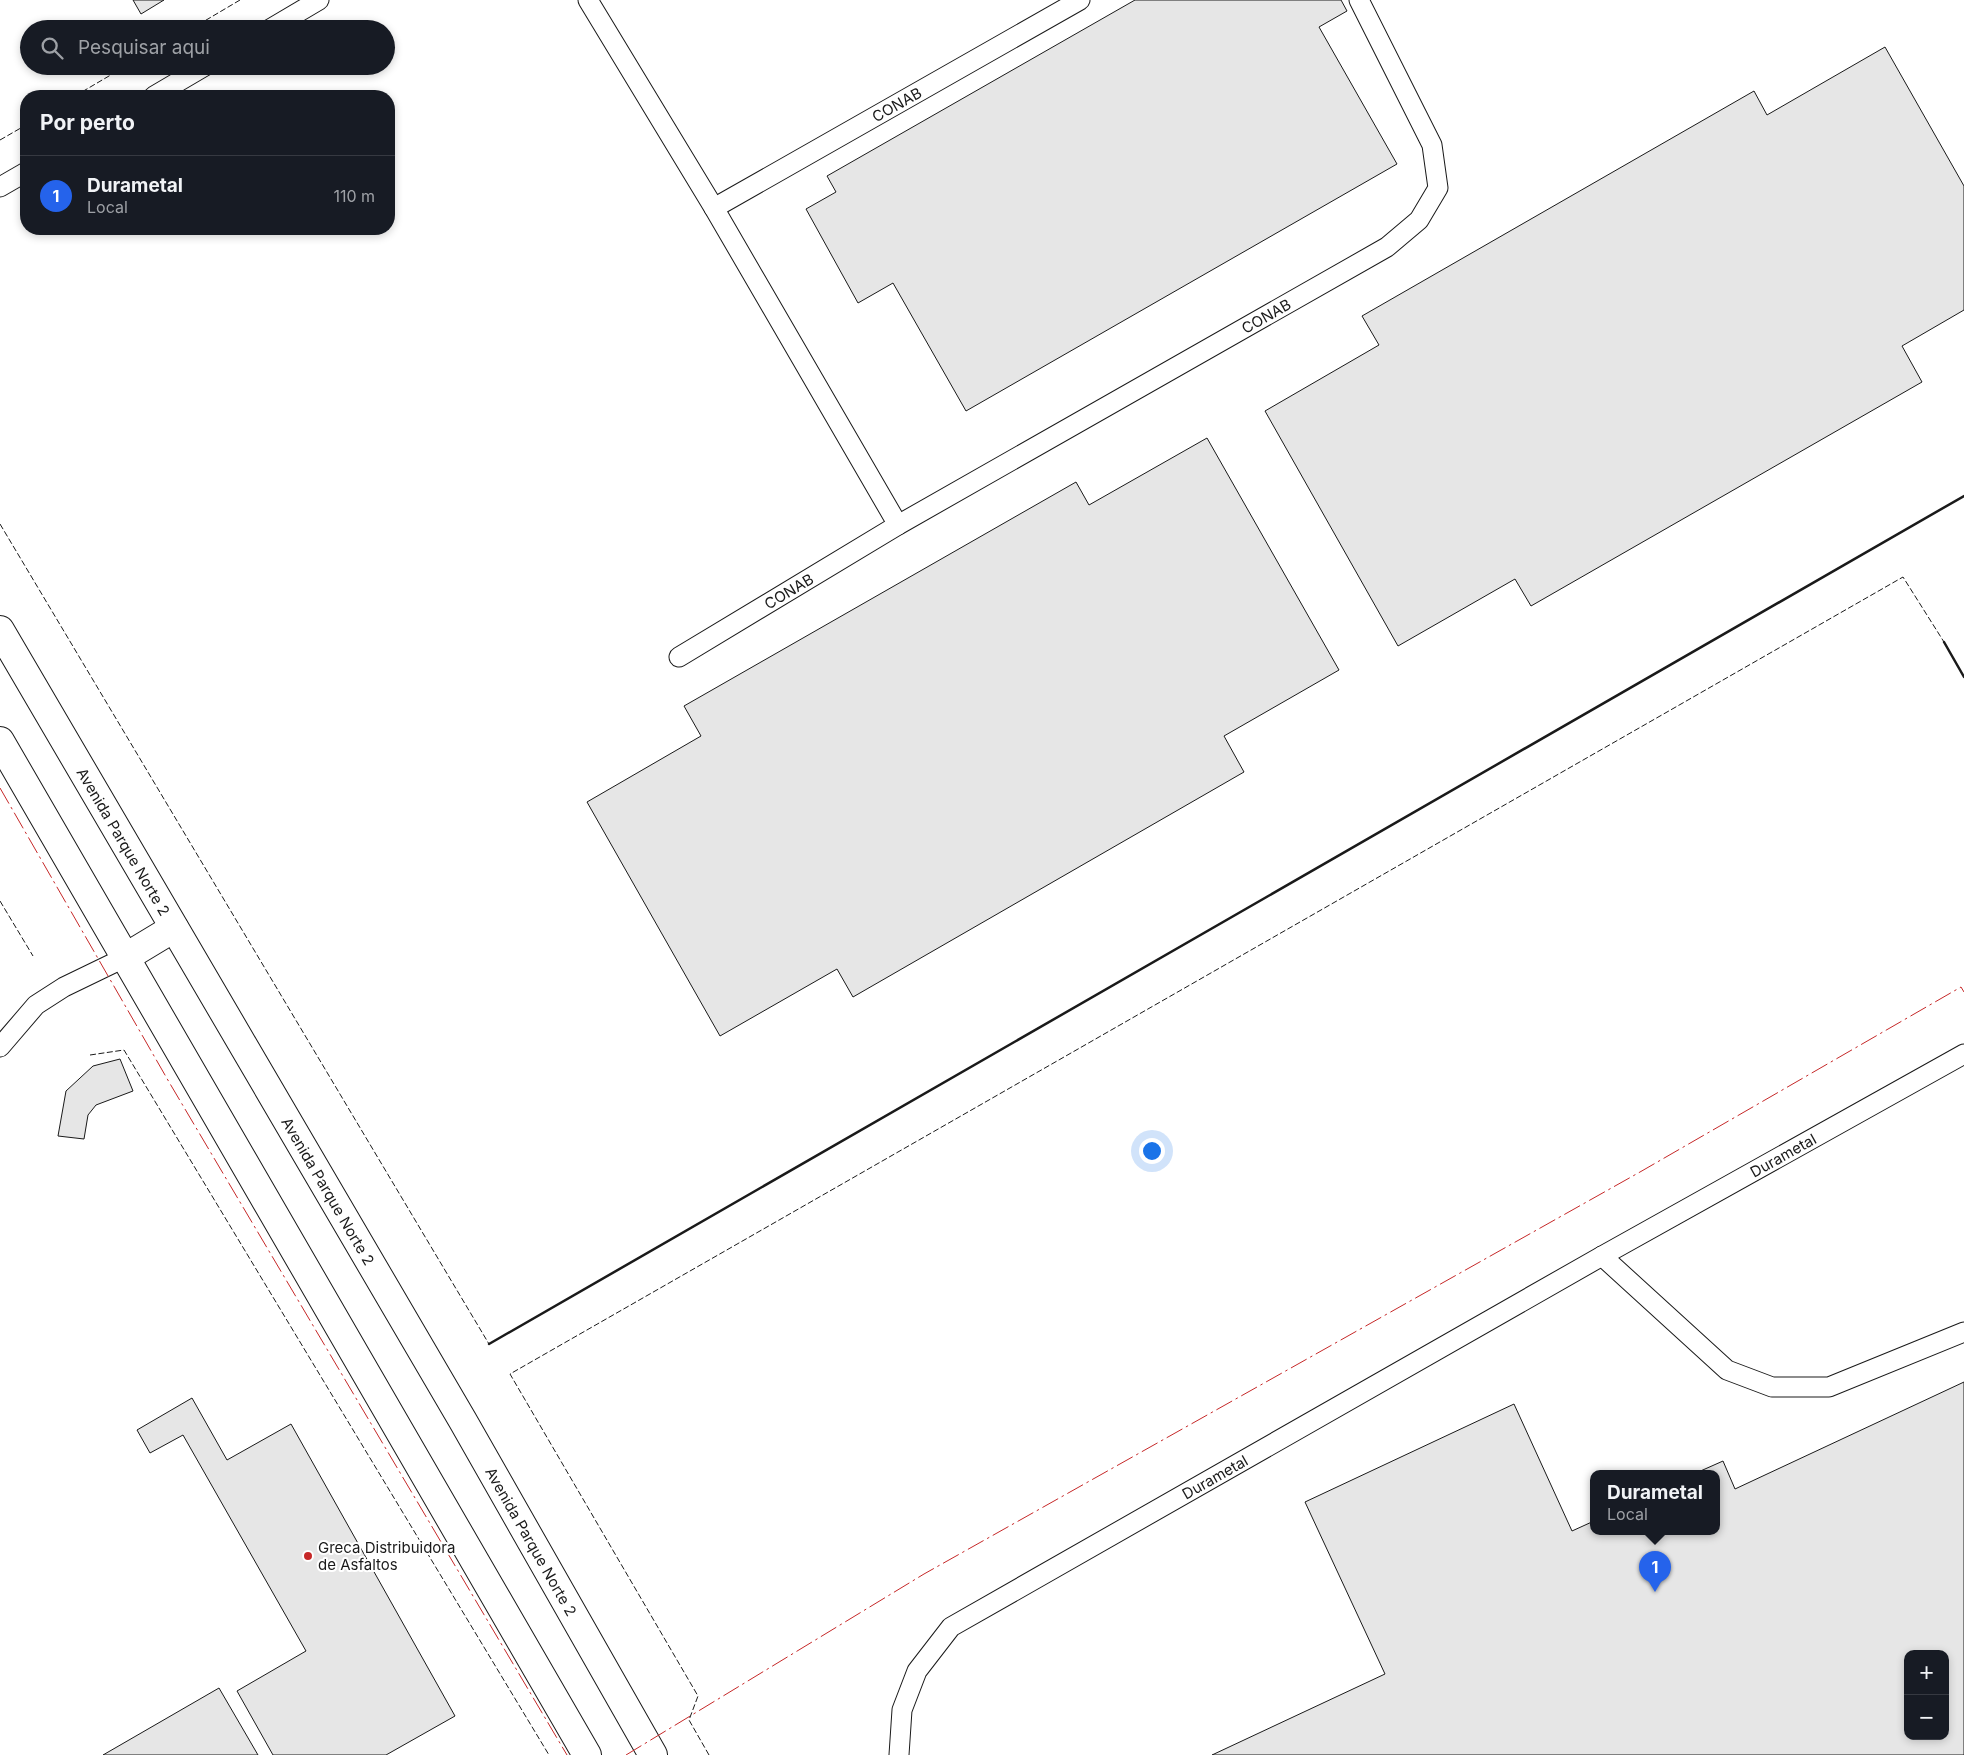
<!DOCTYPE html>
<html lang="pt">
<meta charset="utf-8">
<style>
body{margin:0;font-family:Inter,sans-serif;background:#20242c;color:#f1f3f6}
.controls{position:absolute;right:15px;bottom:15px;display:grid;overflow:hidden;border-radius:10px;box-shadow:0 2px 8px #0003}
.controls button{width:45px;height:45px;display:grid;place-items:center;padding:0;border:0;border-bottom:1px solid #363941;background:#171b24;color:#f1f3f6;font:25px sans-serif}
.you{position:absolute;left:1151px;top:1150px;width:18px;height:18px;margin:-12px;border:4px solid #fff;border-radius:50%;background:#1a73e8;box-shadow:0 0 0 8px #1a73e833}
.badge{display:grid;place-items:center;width:32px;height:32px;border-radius:50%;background:#2563eb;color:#fff;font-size:16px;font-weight:700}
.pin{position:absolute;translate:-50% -41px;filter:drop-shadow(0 1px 2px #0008)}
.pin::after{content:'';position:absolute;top:26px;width:18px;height:15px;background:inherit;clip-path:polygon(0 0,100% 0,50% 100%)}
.popup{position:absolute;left:1590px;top:1470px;width:130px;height:65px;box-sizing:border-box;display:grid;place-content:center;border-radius:10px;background:#171b24;filter:drop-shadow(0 1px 4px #0005);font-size:16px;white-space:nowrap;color:#9ea1a6}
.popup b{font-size:19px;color:#f1f3f6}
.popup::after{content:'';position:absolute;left:50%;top:100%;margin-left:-10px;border:10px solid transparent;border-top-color:#171b24}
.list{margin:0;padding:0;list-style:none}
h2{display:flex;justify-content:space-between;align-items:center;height:65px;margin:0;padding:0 20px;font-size:21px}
h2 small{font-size:16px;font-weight:400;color:#9ea1a6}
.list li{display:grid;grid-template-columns:32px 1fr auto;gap:15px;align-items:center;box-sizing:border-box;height:80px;padding:0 20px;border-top:1px solid #363941}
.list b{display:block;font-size:19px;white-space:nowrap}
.list p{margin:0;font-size:16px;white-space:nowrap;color:#9ea1a6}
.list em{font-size:16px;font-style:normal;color:#9ea1a6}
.icon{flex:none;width:28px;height:28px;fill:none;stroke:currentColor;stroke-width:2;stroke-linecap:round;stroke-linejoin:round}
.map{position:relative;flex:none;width:1964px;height:1755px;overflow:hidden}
.search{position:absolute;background:#171b24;box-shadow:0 2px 8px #0003;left:20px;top:20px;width:375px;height:55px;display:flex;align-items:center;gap:12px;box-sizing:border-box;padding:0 18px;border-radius:28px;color:#9ea1a6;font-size:19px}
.panel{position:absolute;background:#171b24;box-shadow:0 2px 8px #0003;left:20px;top:90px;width:375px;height:145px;border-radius:20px}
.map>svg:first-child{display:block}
.building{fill:#e6e6e6;stroke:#1a1a1a;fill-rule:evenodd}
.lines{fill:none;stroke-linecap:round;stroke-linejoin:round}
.lane-casing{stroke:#1a1a1a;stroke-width:21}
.secondary-casing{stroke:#1a1a1a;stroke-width:30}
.lane{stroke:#fff;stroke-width:19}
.secondary{stroke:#fff;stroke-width:28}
.fence{stroke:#1a1a1a;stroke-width:1;stroke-dasharray:6 2.5;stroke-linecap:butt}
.wall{stroke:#1a1a1a;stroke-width:2.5}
.power{stroke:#c62828;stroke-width:1;stroke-dasharray:18 4 2.5 4;stroke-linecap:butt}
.poi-dot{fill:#c62828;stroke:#fff;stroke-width:2}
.labels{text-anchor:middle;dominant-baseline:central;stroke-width:4;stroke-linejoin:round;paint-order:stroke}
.street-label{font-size:15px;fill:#1a1a1a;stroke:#fff}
.poi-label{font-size:15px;fill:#1a1a1a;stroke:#fff;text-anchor:start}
</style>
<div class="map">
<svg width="1964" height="1755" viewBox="0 0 1964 1755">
<rect width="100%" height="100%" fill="#fff"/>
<path class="building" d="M133 0H164L141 14Z
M1135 0H1341L1347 11 1319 27 1397 164 966 411 893 283 858 303 806 209 836 192 827 176Z
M1885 47 1964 186V310L1902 346 1922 382 1531 606 1515 579 1398 646 1265 411 1379 345 1362 316 1754 91 1767 115Z
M1207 438 1339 670 1224 736 1244 772 853 997 837 969 720 1036 587 802 701 736 684 706 1076 482 1089 505Z
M120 1059 133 1091 96 1105 88 1115 84 1139 58 1136 66 1091 93 1066Z
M1964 1382V1755H1212L1385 1674 1305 1502 1514 1404 1572 1531 1594 1521V1531H1716V1473H1696L1723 1461 1735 1489ZM1908 1654H1945V1736H1908Z
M192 1398 227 1460 291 1424 455 1716 386 1755H273L237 1691 306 1651 183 1435 150 1453 137 1430Z
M219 1688 258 1755H103Z"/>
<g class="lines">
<g class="lane-casing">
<g id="lane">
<path d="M588 0 714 208 898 525"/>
<path d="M270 29 319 0"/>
<path d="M154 96 205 66"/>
<path d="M0 187 26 172"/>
<path id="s1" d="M714 208 1080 0"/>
<path id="s2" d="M679 657 898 525 1387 247 1419 220 1438 188 1432 145 1359 0"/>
<path d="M0 1047 36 1005 64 987 126 957"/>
<path d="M1602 1256 1727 1370 1772 1387H1829L1964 1332"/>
<path id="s3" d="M899 1755 902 1710 917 1671 951 1627 1602 1256 1964 1054"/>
</g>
</g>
<g class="secondary-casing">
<g id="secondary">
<path id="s4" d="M0 630 463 1421 653 1755"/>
<path d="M0 741 587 1755"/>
<path d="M126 957 174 928"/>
</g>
</g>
<use href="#lane" class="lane"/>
<use href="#secondary" class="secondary"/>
<path class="fence" d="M191 29 240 0
M75 96 126 66
M0 140 26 125
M0 524 489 1344
M0 901 33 956
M90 1055 124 1050 549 1755
M709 1755 689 1720 698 1696 510 1374 1903 577 1944 642"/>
<path class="wall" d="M1944 642 1964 677
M489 1344 1964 496"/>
<path class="power" d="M0 788 169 1082 567 1755
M626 1755 924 1574 1640 1172 1961 987 1964 992"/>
</g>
<circle class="poi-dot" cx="308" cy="1556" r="5"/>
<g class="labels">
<g class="street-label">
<text stroke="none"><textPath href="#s1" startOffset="210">CONAB</textPath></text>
<text stroke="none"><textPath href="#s2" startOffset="679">CONAB</textPath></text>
<text stroke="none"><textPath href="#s2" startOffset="128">CONAB</textPath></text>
<text stroke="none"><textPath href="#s4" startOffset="245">Avenida Parque Norte 2</textPath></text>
<text stroke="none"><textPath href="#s3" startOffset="1099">Durametal</textPath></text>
<text stroke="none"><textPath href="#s4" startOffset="650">Avenida Parque Norte 2</textPath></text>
<text stroke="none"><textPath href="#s3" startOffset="446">Durametal</textPath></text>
<text stroke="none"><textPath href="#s4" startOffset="1055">Avenida Parque Norte 2</textPath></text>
</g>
<g class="poi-label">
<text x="318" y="1547">Greca Distribuidora<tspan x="318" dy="17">de Asfaltos</tspan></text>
</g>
</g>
</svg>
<div class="controls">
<button>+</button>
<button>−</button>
</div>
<div class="you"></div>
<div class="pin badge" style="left:1655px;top:1592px">1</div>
<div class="popup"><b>Durametal</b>Local</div>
<div class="search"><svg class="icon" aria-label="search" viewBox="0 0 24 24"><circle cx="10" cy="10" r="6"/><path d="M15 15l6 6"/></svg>Pesquisar aqui</div>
<section class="panel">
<h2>Por perto<small></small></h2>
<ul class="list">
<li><span class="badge">1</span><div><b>Durametal</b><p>Local</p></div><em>110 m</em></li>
</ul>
</section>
</div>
